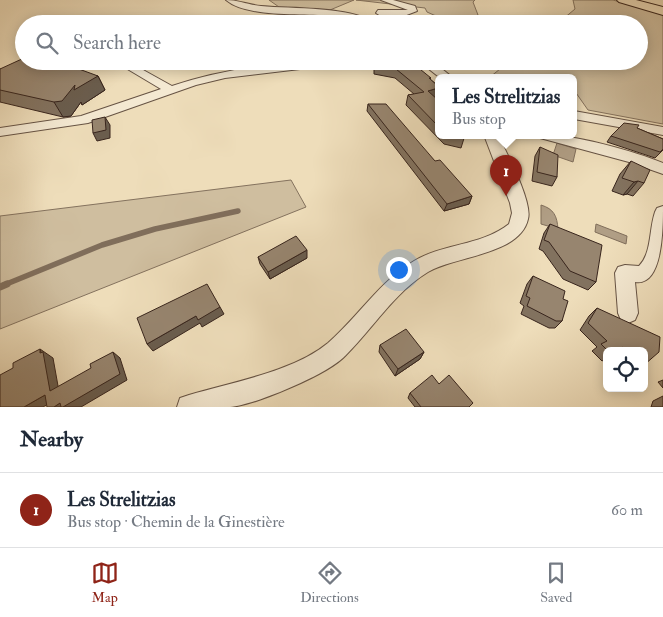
<!DOCTYPE html>
<meta charset="utf-8">
<style>
body{margin:0;font-family:"IM FELL Double Pica",serif;background:#f2f2f3;color:#1f2937}
.controls{position:absolute;right:15px;bottom:15px;display:grid;overflow:hidden;border-radius:8px;box-shadow:0 2px 12px #0003}
.controls button{width:45px;height:45px;display:grid;place-items:center;padding:0;border:0;border-bottom:1px solid #e0e1e3;background:#fff;color:#1f2937;font:25px sans-serif}
.you{position:absolute;left:398px;top:269px;width:18px;height:18px;margin:-12px;border:4px solid #fff;border-radius:50%;background:#1a73e8;box-shadow:0 0 0 8px #1a73e833}
.badge{display:grid;place-items:center;width:32px;height:32px;border-radius:50%;background:#8f2418;color:#fff;font-size:16px;font-weight:700}
.pin{position:absolute;translate:-50% -41px;filter:drop-shadow(0 1px 2px #0008)}
.pin::after{content:'';position:absolute;top:26px;width:18px;height:15px;background:inherit;clip-path:polygon(0 0,100% 0,50% 100%)}
.popup{position:absolute;left:435px;top:74px;width:142px;height:65px;box-sizing:border-box;display:grid;place-content:center;border-radius:8px;background:#fff;filter:drop-shadow(0 1px 4px #0005);font-size:16px;white-space:nowrap;color:#747a83}
.popup b{font-size:19px;color:#1f2937}
.popup::after{content:'';position:absolute;left:50%;top:100%;margin-left:-10px;border:10px solid transparent;border-top-color:#fff}
.list{margin:0;padding:0;list-style:none}
h2{display:flex;justify-content:space-between;align-items:center;height:65px;margin:0;padding:0 20px;font-size:21px}
h2 small{font-size:16px;font-weight:400;color:#747a83}
.list li{display:grid;grid-template-columns:32px 1fr auto;gap:15px;align-items:center;box-sizing:border-box;height:75px;padding:0 20px;border-top:1px solid #e0e1e3}
.list b{display:block;font-size:19px;white-space:nowrap}
.list p{margin:0;font-size:16px;white-space:nowrap;color:#747a83}
.list em{font-size:16px;font-style:normal;color:#747a83}
.icon{flex:none;width:28px;height:28px;fill:none;stroke:currentColor;stroke-width:2;stroke-linecap:round;stroke-linejoin:round}
.map{position:relative;flex:none;width:663px;height:407px;overflow:hidden}
.search{position:absolute;background:#fff;box-shadow:0 2px 12px #0003;left:15px;right:15px;top:15px;height:55px;display:flex;align-items:center;gap:12px;box-sizing:border-box;padding:0 18px;border-radius:28px;color:#747a83;font-size:19px}
.sheet{height:140px;background:#fff}
nav{display:flex;justify-content:space-around;align-items:center;box-sizing:border-box;height:70px;border-top:1px solid #e0e1e3;background:#fff;font-size:14px;color:#747a83}
nav a{display:grid;justify-items:center;gap:2px}
nav .on{color:#8f2418}
.map>svg:first-child{display:block}
.green{fill:#cfbe9f;stroke:#84725e}
.water{fill:#b09e85;stroke:#806e5b}
.lines{fill:none;stroke-linecap:round;stroke-linejoin:round}
.stream-far1{stroke:#806e5b;stroke-width:5.5}
.stream{stroke:#806e5b;stroke-width:7}
.minor-casing{stroke:#665344;stroke-width:2}
.highway-casing{stroke:#38251d;stroke-width:2}
.minor{fill:#f4e9d2;fill-rule:evenodd}
.highway{fill:#eeddba;fill-rule:evenodd}
.wall{fill:#82725f;stroke:#38251d}
.shaded-wall{fill:#6a5d4e;stroke:#38251d}
.building{fill:#97856f;stroke:#38251d}
</style>
<div class="map">
<svg width="663" height="407" viewBox="0 0 663 407">
<rect width="100%" height="100%" fill="#eeddba"/>
<filter id="stains"><feTurbulence type="fractalNoise" baseFrequency=".004" numOctaves="4"/><feColorMatrix values="0 0 0 0 .2 0 0 0 0 .09 0 0 0 0 .02 0 0 0 .5 -.17"/></filter>
<radialGradient id="worn" r=".72"><stop offset=".6" stop-color="#630" stop-opacity="0"/><stop offset="1" stop-color="#630" stop-opacity=".3"/></radialGradient>
<path class="green" d="M269 0H354L330 10 279 7Z
M356 0H475L473 2 478 15 454 24 427 12 425 8Z
M573 0H613L663 14V124L588 110 574 90V77H490L510 61H639V24H557L575 9Z
M291 180 306 207 0 329V216Z"/>
<path class="water" d="M557 143 576 149 573 162 553 155Z
M541 205C554 209 557 216 558 229L541 224Z
M596 224 627 236 626 244 595 232Z"/>
<g class="lines">
<path class="stream-far1" d="M4 285 102 245 155 229 238 211"/>
<path class="stream" d="M0 287 7 284"/>
<g class="minor-casing">
<path id="minor" d="M226 0C238 0 249 5 261 6 290 9 354 6 376 24 360 24 346 18 330 16 303 13 247 18 226 0Z
M381 0H393L415 6 417 11 404 16 390 15 397 18V22L378 24 387 20 376 13 378 10H408Z
M114 61H127L172 86C227 67 289 61 347 61L342 64 225 78 196 85 88 123 0 136V128L81 116 161 89Z
M363 61H432L452 77H439L425 66 368 64Z
M574 111 663 127V135L574 119Z
M484 135H498C506 152 533 202 528 219 520 255 455 256 428 272 395 292 373 328 346 355 329 374 255 405 230 407 212 407 194 407 177 407L180 398 189 395C232 382 293 372 328 343 358 317 379 282 414 261 444 243 481 246 509 224L512 213 510 203Z
M538 135C570 133 633 151 663 163V174L629 162 555 142 540 138Z
M663 206C663 228 663 287 635 282L638 313 635 320 628 323 621 320 618 313 615 273 618 267 625 265 639 266C652 253 649 229 655 212L657 208Z"/>
</g>
<g class="highway-casing">
<path id="highway" d="M617 0H636L663 7V15L619 2Z"/>
</g>
<use href="#minor" class="minor"/>
<use href="#highway" class="highway"/>
</g>
<path class="wall" d="M379 61 431 78 430 79 438 86V97L436 98 438 100V135H465L461 148 444 144 406 105 408 95 414 94 395 78 374 74V65Z
M0 69 98 76 105 90 82 105 81 102 71 116 63 117 0 102Z
M368 104 435 161 472 196 469 204 444 211 367 111Z
M637 128 663 139V150L655 158 607 142 611 136Z
M540 147 557 177 552 186 532 181 535 156Z
M631 161 644 183 633 196 627 194 623 195 612 191 620 174Z
M550 224 596 282 588 290 563 279 543 251 539 249 544 233Z
M258 257 307 258 270 279 260 264Z
M533 276 563 299 562 321 555 328H549L521 314 524 306 520 303 527 284Z
M597 308 644 351H607V358L602 361 592 351 597 347 580 330 589 316Z
M380 345 424 352 420 359 395 376 379 352Z
M663 380V388L658 382Z
M439 384 469 407H415L408 398 410 393Z
M663 396V407H651L653 401Z"/>
<path class="shaded-wall" d="M98 76 105 90 82 105 81 102 71 116 63 117 54 102 75 85Z
M438 88V97L426 100 428 91Z
M105 117 110 125V138L97 141 93 133Z
M638 181 627 194 623 195 634 182Z
M472 196 469 204 444 211 447 204Z
M307 250V258L270 279 268 272Z
M220 307 224 314 202 327 200 323 153 351 147 344 196 316Z
M40 349 53 358 60 397 50 391Z
M113 352 120 358 127 380 81 407H54L60 403Z
M424 352 420 359 395 376 398 369Z
M45 395 55 400 43 407H24Z"/>
<path class="building" d="M24 58V61H57L98 76 74 90 75 85 62 101 54 102 0 90V69Z
M379 61H410L431 78H429L438 86V88L428 91 438 100V126L408 95 424 92 396 69 374 65Z
M368 104H386L435 161 440 160 472 196 447 204Z
M105 117 106 130 93 133 92 120Z
M624 123 639 125 637 128 663 139V149L660 152 611 136Z
M449 135H465L464 138Z
M540 147 558 155 557 177 537 172Z
M631 161 650 170 644 183 638 181 634 182 622 178Z
M550 224 602 245 596 282 570 271 549 242 544 240Z
M296 236 307 250 268 272 258 257Z
M533 276 565 291 563 299 568 301 562 321H556L527 306 530 298 526 296Z
M207 284 220 307 198 320 196 316 147 344 137 318Z
M597 308 660 337 659 352 644 365V351H627L623 347 618 351H608L601 344 607 341 588 323Z
M406 329 424 352 398 369 380 345Z
M40 349V353L43 352 50 391 91 368 90 364 113 352 120 374 63 407H61L60 403 54 407H47L45 395 24 407H0V375L13 368V363Z
M432 375 439 384 449 375 473 403 469 407H421L410 393Z"/>
<rect width="100%" height="100%" filter="url(#stains)"/>
<rect width="100%" height="100%" fill="url(#worn)"/>
</svg>
<div class="controls">
<button><svg class="icon" aria-label="locate" viewBox="0 0 24 24"><circle cx="12" cy="12" r="6"/><path d="M12 2v4M12 18v4M2 12h4M18 12h4"/></svg></button>
</div>
<div class="you"></div>
<div class="pin badge" style="left:506px;top:196px">1</div>
<div class="popup"><b>Les Strelitzias</b>Bus stop</div>
<div class="search"><svg class="icon" aria-label="search" viewBox="0 0 24 24"><circle cx="10" cy="10" r="6"/><path d="M15 15l6 6"/></svg>Search here</div>
</div>
<section class="sheet">
<h2>Nearby<small></small></h2>
<ul class="list">
<li><span class="badge">1</span><div><b>Les Strelitzias</b><p>Bus stop · Chemin de la Ginestière</p></div><em>60 m</em></li>
</ul>
</section>
<nav>
<a class="on"><svg class="icon" aria-label="map" viewBox="0 0 24 24"><path d="M3 6l6-2 6 2 6-2v14l-6 2-6-2-6 2zM9 4v14M15 6v14"/></svg>Map</a>
<a><svg class="icon" aria-label="directions" viewBox="0 0 24 24"><path d="M12 3l9 9-9 9-9-9zM9 14v-3h6M13 9l2 2-2 2"/></svg>Directions</a>
<a><svg class="icon" aria-label="saved" viewBox="0 0 24 24"><path d="M7 4h10v16l-5-4-5 4z"/></svg>Saved</a>
</nav>
